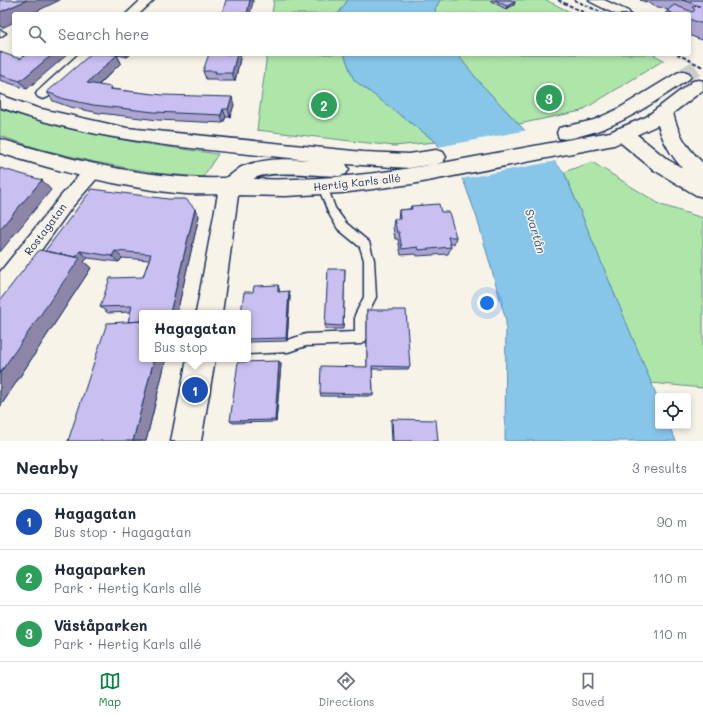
<!DOCTYPE html>
<meta charset="utf-8">
<style>
body{margin:0;font-family:Mali,sans-serif;background:#f2f2f3;color:#1f2937}
.controls{position:absolute;right:12px;bottom:12px;display:grid;overflow:hidden;border-radius:4px;box-shadow:0 2px 6px #0003}
.controls button{width:36px;height:36px;display:grid;place-items:center;padding:0;border:0;border-bottom:1px solid #e0e1e3;background:#fff;color:#1f2937;font:20px sans-serif}
.you{position:absolute;left:487px;top:303px;width:14px;height:14px;margin:-10px;border:3px solid #fff;border-radius:50%;background:#1a73e8;box-shadow:0 0 0 6px #1a73e833}
.badge{display:grid;place-items:center;width:26px;height:26px;border-radius:50%;background:#0b8043;color:#fff;font-size:13px;font-weight:700}
.pin{position:absolute;translate:-50% -50%;border:2px solid #fff;box-shadow:0 1px 4px #0006}
.popup{position:absolute;left:139px;top:310px;width:112px;height:52px;box-sizing:border-box;display:grid;place-content:center;border-radius:4px;background:#fff;filter:drop-shadow(0 1px 3px #0005);font-size:13px;white-space:nowrap;color:#747a83}
.popup b{font-size:15px;color:#1f2937}
.popup::after{content:'';position:absolute;left:50%;top:100%;margin-left:-8px;border:8px solid transparent;border-top-color:#fff}
.list{margin:0;padding:0;list-style:none}
h2{display:flex;justify-content:space-between;align-items:center;height:52px;margin:0;padding:0 16px;font-size:17px}
h2 small{font-size:13px;font-weight:400;color:#747a83}
.list li{display:grid;grid-template-columns:26px 1fr auto;gap:12px;align-items:center;box-sizing:border-box;height:56px;padding:0 16px;border-top:1px solid #e0e1e3}
.list b{display:block;font-size:15px;white-space:nowrap}
.list p{margin:0;font-size:13px;white-space:nowrap;color:#747a83}
.list em{font-size:13px;font-style:normal;color:#747a83}
.icon{flex:none;width:22px;height:22px;fill:none;stroke:currentColor;stroke-width:2;stroke-linecap:round;stroke-linejoin:round}
.map{position:relative;flex:none;width:703px;height:441px;overflow:hidden}
.search{position:absolute;background:#fff;box-shadow:0 2px 6px #0003;left:12px;right:12px;top:12px;height:44px;display:flex;align-items:center;gap:10px;box-sizing:border-box;padding:0 14px;border-radius:4px;color:#747a83;font-size:15px}
.sheet{height:220px;background:#fff}
nav{display:flex;justify-content:space-around;align-items:center;box-sizing:border-box;height:56px;border-top:1px solid #e0e1e3;background:#fff;font-size:11px;color:#747a83}
nav a{display:grid;justify-items:center;gap:2px}
nav .on{color:#0b8043}
.map>svg:first-child{display:block}
.green{fill:#aee6aa;stroke:#648a84}
.water{fill:#88c6e9;stroke:#5c8ab1}
.pier{fill:#f7f3e8}
.lines{fill:none;stroke-linecap:round;stroke-linejoin:round}
.secondary-tunnel{stroke:#cbcccc;stroke-width:16;stroke-dasharray:16 8;stroke-linecap:butt}
.service-casing{stroke:#1b2f5e;stroke-width:3}
.minor-casing{stroke:#1b2f5e;stroke-width:3}
.tertiary-casing{stroke:#1b2f5e;stroke-width:3}
.secondary-casing{stroke:#1b2f5e;stroke-width:3}
.service{fill:#f7f3e8;fill-rule:evenodd}
.minor{fill:#f7f3e8;fill-rule:evenodd}
.tertiary{fill:#f7f3e8;fill-rule:evenodd}
.secondary{fill:#f7f3e8;fill-rule:evenodd}
.rail{stroke:#1b2f5e;stroke-width:2;stroke-dasharray:4 2;stroke-linecap:butt}
.wall{fill:#ada4cf;stroke:#1b2f5e}
.shaded-wall{fill:#8d86a9;stroke:#1b2f5e}
.building{fill:#c9bff1;stroke:#1b2f5e}
.labels{text-anchor:middle;dominant-baseline:central;stroke-width:3;stroke-linejoin:round;paint-order:stroke}
.street-label{font-size:11px;fill:#1b2f5e;stroke:#f7f3e8}
.water-label{font-size:12px;font-style:italic;fill:#365581;stroke:#f7f3e8}
</style>
<div class="map">
<svg width="703" height="441" viewBox="0 0 703 441">
<rect width="100%" height="100%" fill="#f7f3e8"/>
<filter id="ink" filterUnits="userSpaceOnUse"><feTurbulence type="fractalNoise" baseFrequency=".025" numOctaves="2"/><feDisplacementMap in="SourceGraphic" scale="8" xChannelSelector="R" yChannelSelector="G"/><feConvolveMatrix kernelMatrix="1 2 1 2 8 2 1 2 1" color-interpolation-filters="sRGB"/></filter>
<g filter="url(#ink)">
<path class="green" d="M274 0H348L338 14H272Z
M440 0H546L574 14H436L435 9Z
M267 54H344L354 80 436 142 394 146 257 130Z
M457 54H652L664 60 581 111 519 124 481 84Z
M0 109 67 128 140 143 218 154 203 177 154 173 95 162 40 149 0 136Z
M592 162 661 205 703 218V388L651 383 564 172Z"/>
<path class="water" d="M348 0H440L435 9 436 14H338Z
M344 54H457L481 84 564 172 658 399V426H669L676 441H505L506 320 477 218 464 182 436 142 354 80Z"/>
<path class="pier" d="M528 130 556 161 460 179 438 147Z"/>
<g class="lines">
<path class="secondary-tunnel" d="M683 76 703 64"/>
<g class="service-casing">
<path id="service" d="M0 30 6 33 0 37Z
M323 182 326 183 335 208 346 223 369 242 374 260 376 297 367 315V338L365 342 361 344 306 346 288 352 248 354V342L288 340 306 334 355 332V315L364 297V260L360 247 338 229 328 212 318 186Z"/>
</g>
<g class="minor-casing">
<path id="minor" d="M141 0H154L139 14H126Z
M589 0H604L628 11 630 14H615L591 2Z
M79 54H94L48 97 43 99 38 97 36 94 38 91Z
M93 165 99 166 102 171 99 176 72 207 8 296 0 299V272L60 197 87 166Z"/>
</g>
<g class="tertiary-casing">
<path id="tertiary" d="M623 128 630 129 668 160 703 179V197L696 195 654 170 616 139 614 134 616 129Z
M229 180 236 182 239 188 222 313H196L219 188 222 182Z
M187 359H215L201 441H171Z"/>
</g>
<g class="secondary-casing">
<path id="secondary" d="M683 71 689 73 691 76 689 79C654 102 623 125 583 135 575 137 568 140 559 138L557 133 559 128 594 120 618 109 677 73Z
M699 80 703 81V90L673 113C678 134 687 148 703 163V182C682 175 664 146 658 125L614 145 412 184 341 193 285 196 234 195 229 196 224 194C208 194 191 195 175 193 115 186 57 171 0 153V139C72 160 148 180 224 178 230 178 237 168 244 166 265 158 288 159 310 160 206 149 99 144 0 107V95L37 108 127 128 363 152 409 154 436 150 443 152 446 157 443 162 437 164 610 132 646 117 693 81ZM346 164 409 168 434 164C374 175 313 181 253 179 270 169 318 176 339 176L346 174 349 169Z"/>
</g>
<use href="#service" class="service"/>
<use href="#minor" class="minor"/>
<use href="#tertiary" class="tertiary"/>
<use href="#secondary" class="secondary"/>
<path class="rail" d="M558 0 587 14
M574 0 605 14
M677 54 703 67"/>
</g>
<path class="wall" d="M491 0H511L515 2 514 5 506 9 491 1Z
M640 0H703V37L701 40 689 35V14H665L668 10 659 7H655L654 5Z
M0 52 27 89 0 80Z
M109 54H131L127 57 117 55 121 63 99 85 112 89 234 105 230 117H226L223 123 158 120 99 113 70 107 53 101 47 92Z
M241 54 235 81H218L217 79H206L203 71Z
M411 206 441 212 456 237 454 244H450L451 247 448 254 417 256 416 254 401 255 398 239H395L393 226 394 219H398L399 210 410 209Z
M195 209 199 216 177 313H142V359H166L146 441H68L128 322 131 312 108 313 100 307 143 277 149 260 122 258 119 262 88 258 84 262 91 268 0 407V300L45 251Z
M345 269 343 329H325V325Z
M278 285 279 289V292L290 296 287 341 248 342V313Z
M367 310 410 367 408 369H372L373 394V396H321L320 393 367 367Z
M279 361 281 364 276 422 233 423 230 421Z
M392 419 438 441H392L391 421Z"/>
<path class="shaded-wall" d="M27 0H60L31 14H14V22L2 28 0 26V12Z
M250 0H253V2L250 14H247Z
M515 2 514 5 506 9 507 6Z
M53 54H68L27 89 20 81Z
M125 54H131L127 57Z
M237 54H241L235 81 232 73Z
M117 55 121 63 92 91 87 83Z
M232 97 234 105 230 117 228 109Z
M223 109 226 117 223 123 221 115Z
M42 180 51 190 0 252V229Z
M195 209 199 216 177 313H170Z
M80 251 88 258 84 262 91 268 0 407V373L74 260Z
M115 251 122 258 119 262 112 256Z
M278 285 279 289V296L278 292Z
M289 291 290 296 287 341 286 338Z
M154 359H166L146 441H133Z
M279 361 281 364 276 422 275 420Z"/>
<path class="building" d="M0 0H27L0 12Z
M226 0H250L247 14H222Z
M495 0H511L515 2 507 6Z
M682 0H703V24L689 19V14H674L667 11 674 5 693 12 695 10 692 7 700 6Z
M0 52 20 59 27 54H53L20 81 0 75Z
M91 54H109L117 55 87 83 111 87 109 89 163 95 232 97 228 109H223L221 115 154 112 93 105 64 99 47 92Z
M209 54H237L232 73H215L216 71H203Z
M0 168 42 180 0 229Z
M92 189 168 199H186L195 209 170 313H142V321L128 322 132 306 100 307 110 278 143 277 151 254 115 251 112 256 80 251 76 257 45 251Z
M439 204 441 212H449L456 237H448L451 247 419 250 418 247 402 249 399 232H397L394 219H400L399 210 412 209 411 206Z
M39 250 80 258 0 373V300Z
M328 269H345L343 326 325 325Z
M278 285V292L289 291 286 338 248 339V313H241L244 292H253L254 286Z
M367 310H406L410 367 372 366 373 394 320 393 321 366 367 367Z
M142 321V359H154L133 441H68L107 323Z
M279 361 275 420 230 421 238 362Z
M392 419 436 420 438 441H393Z"/>
</g>
<g class="labels">
<g class="street-label">
<text transform="translate(357 182) rotate(-6)">Hertig Karls allé</text>
<text transform="translate(45 229) rotate(-53)">Rostagatan</text>
</g>
<g class="water-label">
<text transform="translate(536 231) rotate(74)">Svartån</text>
</g>
</g>
</svg>
<div class="controls">
<button><svg class="icon" aria-label="locate" viewBox="0 0 24 24"><circle cx="12" cy="12" r="6"/><path d="M12 2v4M12 18v4M2 12h4M18 12h4"/></svg></button>
</div>
<div class="you"></div>
<div class="pin badge" style="left:195px;top:390px;background:#1a4fb4">1</div>
<div class="popup"><b>Hagagatan</b>Bus stop</div>
<div class="pin badge" style="left:324px;top:105px;background:#2e9e5b">2</div>
<div class="pin badge" style="left:549px;top:98px;background:#2e9e5b">3</div>
<div class="search"><svg class="icon" aria-label="search" viewBox="0 0 24 24"><circle cx="10" cy="10" r="6"/><path d="M15 15l6 6"/></svg>Search here</div>
</div>
<section class="sheet">
<h2>Nearby<small>3 results</small></h2>
<ul class="list">
<li><span class="badge" style="background:#1a4fb4">1</span><div><b>Hagagatan</b><p>Bus stop · Hagagatan</p></div><em>90 m</em></li>
<li><span class="badge" style="background:#2e9e5b">2</span><div><b>Hagaparken</b><p>Park · Hertig Karls allé</p></div><em>110 m</em></li>
<li><span class="badge" style="background:#2e9e5b">3</span><div><b>Väståparken</b><p>Park · Hertig Karls allé</p></div><em>110 m</em></li>
</ul>
</section>
<nav>
<a class="on"><svg class="icon" aria-label="map" viewBox="0 0 24 24"><path d="M3 6l6-2 6 2 6-2v14l-6 2-6-2-6 2zM9 4v14M15 6v14"/></svg>Map</a>
<a><svg class="icon" aria-label="directions" viewBox="0 0 24 24"><path d="M12 3l9 9-9 9-9-9zM9 14v-3h6M13 9l2 2-2 2"/></svg>Directions</a>
<a><svg class="icon" aria-label="saved" viewBox="0 0 24 24"><path d="M7 4h10v16l-5-4-5 4z"/></svg>Saved</a>
</nav>
